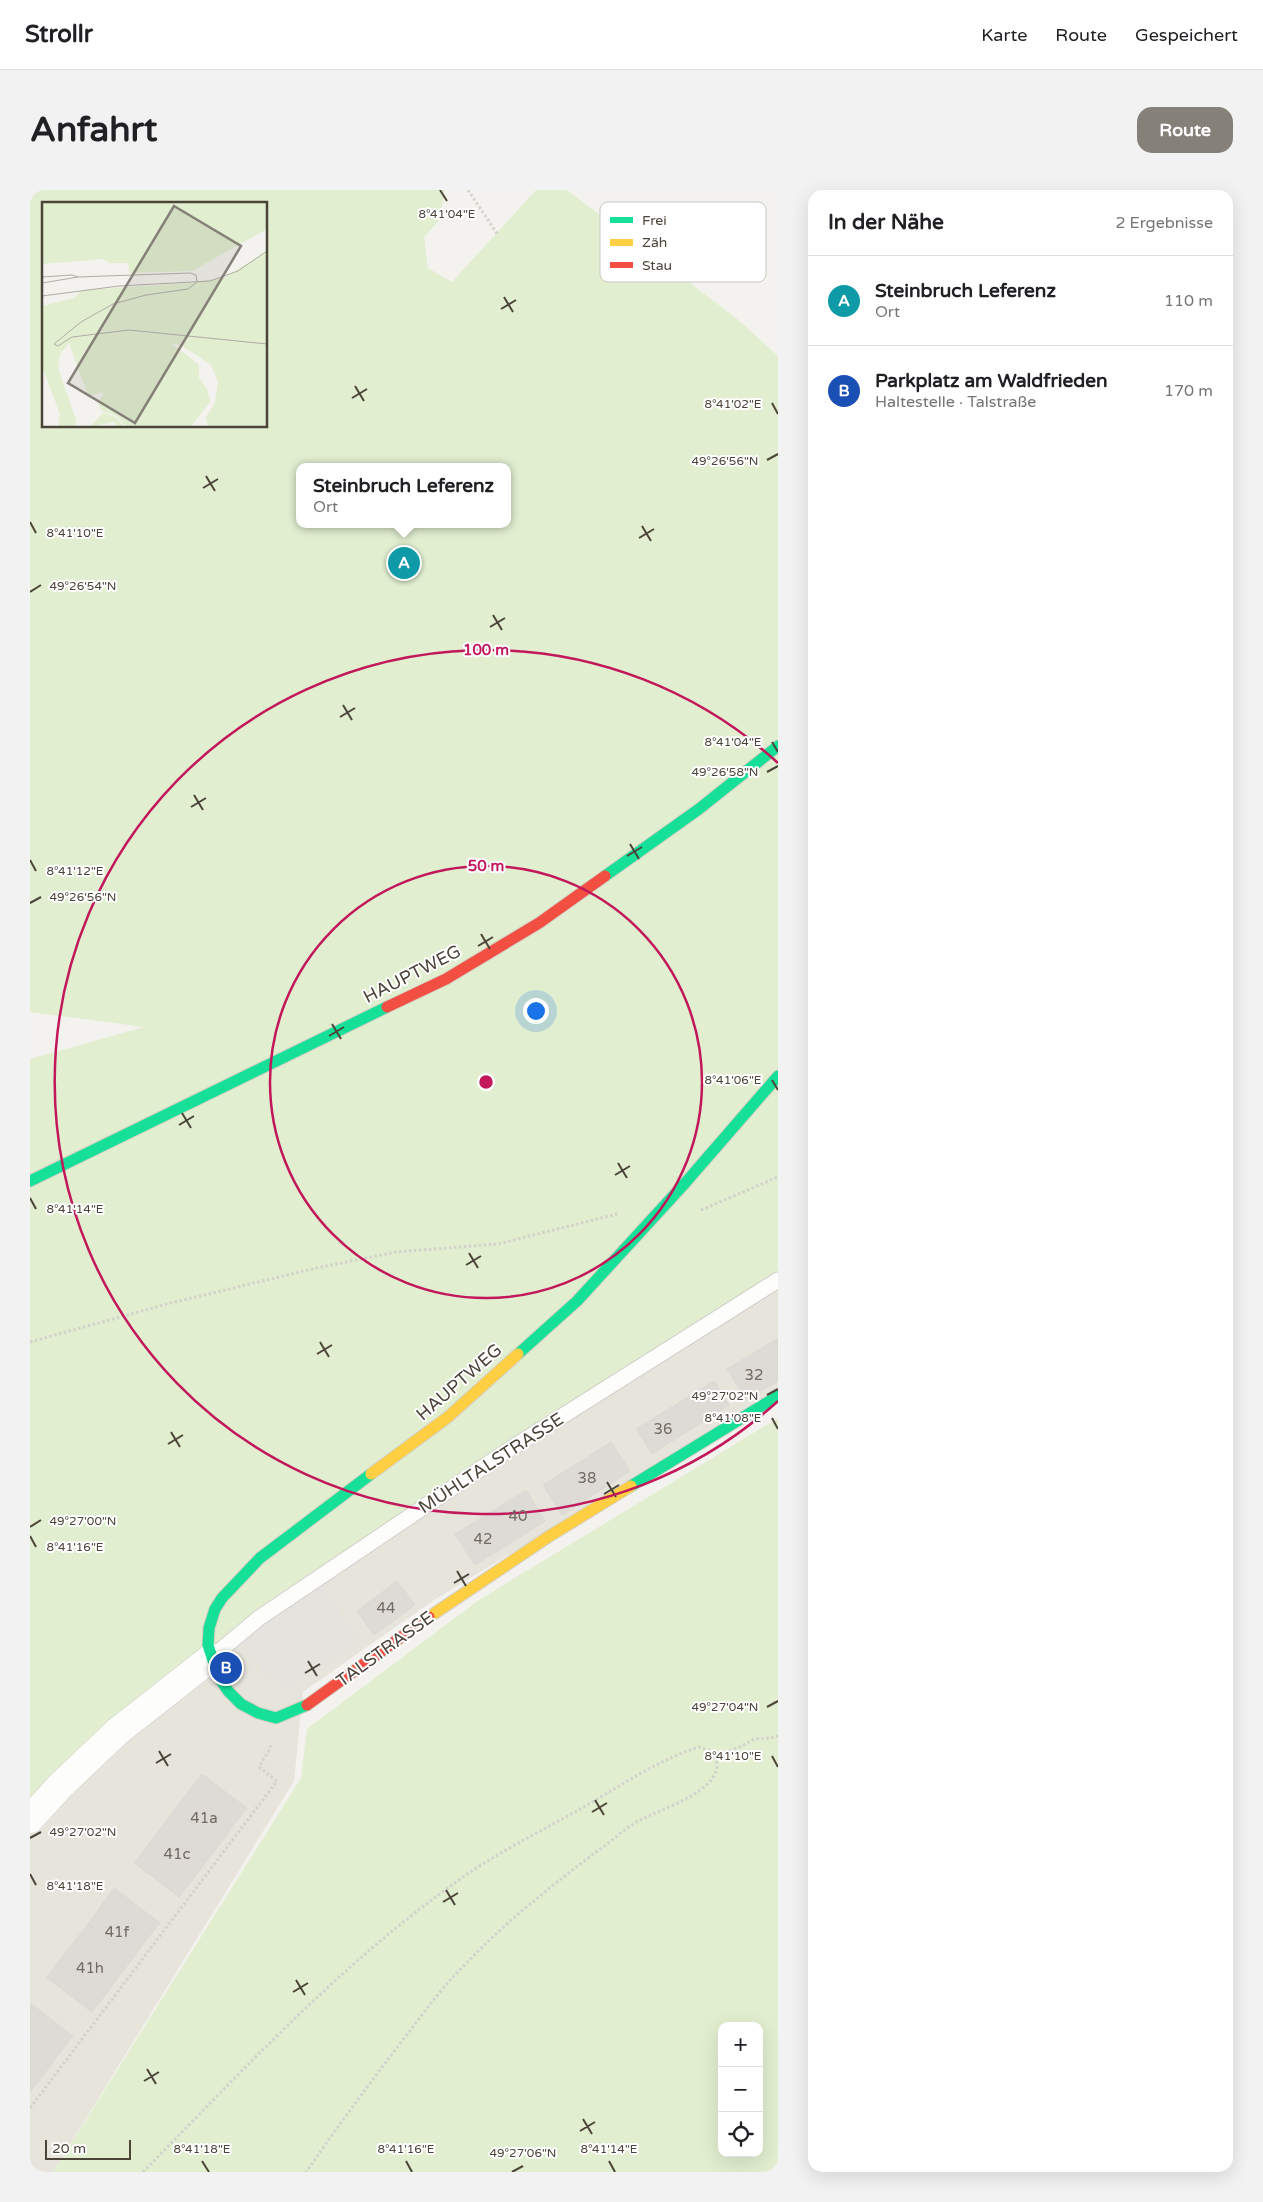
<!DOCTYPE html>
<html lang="de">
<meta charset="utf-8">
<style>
body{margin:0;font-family:"Varela Round",sans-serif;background:#f2f2f2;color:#202124}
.controls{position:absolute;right:15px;bottom:15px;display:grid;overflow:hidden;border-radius:10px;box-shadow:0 5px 20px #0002}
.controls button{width:45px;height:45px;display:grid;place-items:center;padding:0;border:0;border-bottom:1px solid #e0e0e0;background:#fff;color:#202124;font:25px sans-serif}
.scale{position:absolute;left:15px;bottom:12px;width:86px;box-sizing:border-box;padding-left:5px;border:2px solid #4b4439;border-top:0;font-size:14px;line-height:18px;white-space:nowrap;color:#4b4439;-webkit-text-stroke:4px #fff;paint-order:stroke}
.you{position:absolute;left:505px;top:820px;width:18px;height:18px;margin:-12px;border:4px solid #fff;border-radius:50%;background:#1a73e8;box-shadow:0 0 0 8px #1a73e833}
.badge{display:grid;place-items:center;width:32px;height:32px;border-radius:50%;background:#868178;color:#fff;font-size:16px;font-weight:700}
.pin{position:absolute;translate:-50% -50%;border:2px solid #fff;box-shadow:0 1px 5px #0006}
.popup{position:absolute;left:266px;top:273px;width:215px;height:65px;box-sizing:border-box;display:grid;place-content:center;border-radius:10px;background:#fff;filter:drop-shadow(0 1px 4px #0005);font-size:16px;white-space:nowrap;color:#757577}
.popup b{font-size:19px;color:#202124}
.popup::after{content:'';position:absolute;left:50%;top:100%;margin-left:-10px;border:10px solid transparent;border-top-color:#fff}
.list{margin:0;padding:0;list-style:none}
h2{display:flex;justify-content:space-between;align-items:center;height:65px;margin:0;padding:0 20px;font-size:21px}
h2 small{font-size:16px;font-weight:400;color:#757577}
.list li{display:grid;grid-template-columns:32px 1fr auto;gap:15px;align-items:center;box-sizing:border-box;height:90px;padding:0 20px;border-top:1px solid #e0e0e0}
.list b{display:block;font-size:19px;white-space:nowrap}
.list p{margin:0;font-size:16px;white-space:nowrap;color:#757577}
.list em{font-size:16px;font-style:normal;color:#757577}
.icon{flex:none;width:28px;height:28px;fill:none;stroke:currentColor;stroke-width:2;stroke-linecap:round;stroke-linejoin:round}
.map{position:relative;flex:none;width:748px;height:1982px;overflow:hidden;border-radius:15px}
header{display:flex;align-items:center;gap:30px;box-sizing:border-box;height:70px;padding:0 25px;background:#fff;border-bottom:1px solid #e0e0e0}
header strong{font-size:24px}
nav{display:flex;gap:28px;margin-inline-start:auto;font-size:18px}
.intro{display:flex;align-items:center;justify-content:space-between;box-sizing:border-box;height:120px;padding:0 30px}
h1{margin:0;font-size:35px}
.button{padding:12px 22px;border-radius:15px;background:#868178;color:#fff;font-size:18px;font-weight:700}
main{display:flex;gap:30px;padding:0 30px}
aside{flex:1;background:#fff;border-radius:15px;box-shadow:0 5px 20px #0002}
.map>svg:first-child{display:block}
.residential{fill:#e7e4dc}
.green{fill:#e1eecf;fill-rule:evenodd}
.parking{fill:#e6e3df}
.building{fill:#dedbd6;stroke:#dcd9d4}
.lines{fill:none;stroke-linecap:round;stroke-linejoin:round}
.lane-casing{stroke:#d2d0cb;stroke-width:17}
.street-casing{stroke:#d2d0cb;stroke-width:29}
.fast-casing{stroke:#d3cfc5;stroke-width:13}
.slow-casing{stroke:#d3cfc5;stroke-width:13}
.jam-casing{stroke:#d3cfc5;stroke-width:13}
.path{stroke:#d3d2cc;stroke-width:3;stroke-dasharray:2.5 2.5;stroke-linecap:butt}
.lane{stroke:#fdfdfc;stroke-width:15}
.street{stroke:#fdfdfc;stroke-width:28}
.fast{stroke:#16e098;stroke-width:11}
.slow{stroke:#ffcf43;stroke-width:11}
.jam{stroke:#f24e42;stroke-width:11}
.ticks{fill:none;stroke:#4b4439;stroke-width:2}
.ring{fill:none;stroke:#c2185b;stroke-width:2.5}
.labels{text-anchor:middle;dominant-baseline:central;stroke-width:4;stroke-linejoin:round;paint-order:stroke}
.number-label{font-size:15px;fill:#706a61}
.street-label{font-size:18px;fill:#4b4439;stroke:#fff}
.inset-road{fill:none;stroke:#b0aca6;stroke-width:1}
.view{fill:#868178;fill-opacity:0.15;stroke:#868178;stroke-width:2.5}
.inset-edge{fill:none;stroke:#4b4439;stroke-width:2.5}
.key{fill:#fff;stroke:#c9c7c4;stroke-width:1}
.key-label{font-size:14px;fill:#4b4439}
.ticks-label{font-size:12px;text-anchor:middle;fill:#4b4439;stroke:#fff;stroke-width:4;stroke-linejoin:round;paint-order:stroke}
.centre{fill:#c2185b;stroke:#fff;stroke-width:2.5}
.ring-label{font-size:15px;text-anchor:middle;font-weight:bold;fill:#c2185b;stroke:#fff;stroke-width:4;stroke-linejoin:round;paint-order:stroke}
</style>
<header>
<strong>Strollr</strong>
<nav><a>Karte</a><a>Route</a><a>Gespeichert</a></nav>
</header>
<div class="intro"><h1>Anfahrt</h1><a class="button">Route</a></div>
<main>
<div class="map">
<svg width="748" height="1982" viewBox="0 0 748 1982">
<rect width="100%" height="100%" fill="#f4f2ee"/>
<path class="residential" d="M748 1090V1202L404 1410 273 1502 264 1591 23 1982H0V1629L229 1428Z"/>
<path class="green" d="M0 0H415L409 31 394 47 398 78 422 92 506 0H537L706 128 748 166V1090L229 1428 0 1629V869L114 837 0 822ZM14 14H236V236H14ZM270 277H478V334H270Z
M748 1228V1982H23L271 1588 277 1539 449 1410ZM692 1836H729V1963H692Z"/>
<path class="parking" d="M290 1391 329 1453 254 1501 242 1482 235 1486 208 1444Z"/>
<path class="building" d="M748 1148V1191L716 1210 697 1179Z
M684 1191 699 1215 661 1239 645 1215Z
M645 1215 661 1239 622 1264 606 1239Z
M581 1252 600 1281 532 1325 513 1295Z
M496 1300 515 1331 481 1353 461 1322Z
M461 1322 481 1353 445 1375 425 1344Z
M367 1391 385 1415 344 1445 327 1421Z
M172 1584 217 1618 203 1636 158 1602Z
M158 1602 203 1636 190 1654 144 1620Z
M144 1620 190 1654 176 1672 131 1638Z
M131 1638 176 1672 163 1689 118 1655Z
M118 1655 163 1689 149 1707 104 1673Z
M84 1698 130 1733 116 1750 71 1716Z
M71 1716 116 1750 103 1768 58 1734Z
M58 1734 103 1768 89 1786 44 1752Z
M44 1752 89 1786 76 1804 30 1769Z
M30 1769 76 1804 62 1822 17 1788Z
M0 1813 43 1846 29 1864 0 1842Z
M0 1842 29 1864 15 1883 0 1871Z
M0 1871 15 1883 1 1901 0 1900Z"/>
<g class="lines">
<g class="lane-casing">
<path id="lane" d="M181 1468 229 1428 477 1261 748 1090"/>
</g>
<g class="street-casing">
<path id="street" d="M0 1629 29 1597 88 1541 181 1468"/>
</g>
<g class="fast-casing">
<path id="fast" d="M575 686 669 619 748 556
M0 991 357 817
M488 1164 547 1111 656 992 748 886
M601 1296 748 1206
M277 1515 246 1528 228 1523 211 1514 198 1501 188 1486 178 1455 179 1438 185 1419 192 1408 230 1368 341 1284"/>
</g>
<g class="slow-casing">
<path id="slow" d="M341 1284 418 1227 488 1164
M399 1427 518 1347 601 1296"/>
</g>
<g class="jam-casing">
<path id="jam" d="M357 817 416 789 509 733 575 686
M277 1515 399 1427"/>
</g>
<path class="path" d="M438 0 468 45
M671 1020 748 987
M0 1152 137 1114 282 1079 366 1062 468 1054 587 1024
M685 1566 710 1557 724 1549 740 1548 748 1546
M0 1918 247 1591 229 1577 240 1559 241 1554
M113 1982C211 1882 308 1777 422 1695 462 1665 508 1643 552 1618 589 1597 627 1570 669 1557L681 1561C709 1596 630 1619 608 1631 594 1639 582 1651 569 1660 514 1701 461 1744 416 1795 403 1810 391 1826 379 1842 343 1888 309 1935 276 1982"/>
<use href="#lane" class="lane"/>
<use href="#street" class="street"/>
<use href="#fast" class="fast"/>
<use href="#slow" class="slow"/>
<use href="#jam" class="jam"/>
</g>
<path class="ticks" d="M410 0 417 11M474 107 483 122M471 119 486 110M325 196 334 211M322 208 337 199M742 213 748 224M737 270 748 264M176 286 185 301M173 298 188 289M0 332 6 343M612 336 621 351M609 348 624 339M0 402 11 395M463 425 472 440M460 437 475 428M313 515 322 530M310 527 325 518M742 552 748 562M737 582 748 576M164 605 173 620M161 617 176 608M600 654 609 669M597 666 612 657M0 670 6 681M0 713 11 707M451 744 460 759M448 756 463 747M302 834 311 849M299 846 314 837M742 890 748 900M152 923 161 938M149 935 164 926M588 973 597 988M585 985 600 976M0 1008 6 1019M439 1063 448 1078M436 1075 451 1066M290 1152 299 1167M287 1164 302 1155M737 1205 748 1199M742 1228 748 1239M141 1242 150 1257M138 1254 153 1245M577 1292 586 1307M574 1304 589 1295M0 1337 11 1330M0 1346 6 1357M427 1381 436 1396M424 1393 439 1384M278 1471 287 1486M275 1483 290 1474M737 1517 748 1511M129 1561 138 1576M742 1566 748 1577M126 1573 141 1564M565 1610 574 1625M562 1622 577 1613M0 1648 11 1642M0 1684 6 1695M416 1700 425 1715M413 1712 428 1703M266 1790 275 1805M263 1802 278 1793M117 1879 126 1894M114 1891 129 1882M553 1929 562 1944M550 1941 565 1932M172 1971 179 1982M376 1971 382 1982M579 1971 585 1982M482 1982 493 1976"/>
<g class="ring">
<circle cx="456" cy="892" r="216"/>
<path d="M748 1211A432 432 0 1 1 748 573"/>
</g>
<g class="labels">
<g class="number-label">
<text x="724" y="1185">32</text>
<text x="633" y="1239">36</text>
<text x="557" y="1288">38</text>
<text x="488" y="1326">40</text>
<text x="453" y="1349">42</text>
<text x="356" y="1418">44</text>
<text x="174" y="1628">41a</text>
<text x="147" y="1664">41c</text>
<text x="87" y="1742">41f</text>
<text x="60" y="1778">41h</text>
</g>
<g class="street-label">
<text transform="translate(382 784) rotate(-27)">HAUPTWEG</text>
<text transform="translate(429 1192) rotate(-41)">HAUPTWEG</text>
<text transform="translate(461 1273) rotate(-33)">MÜHLTALSTRASSE</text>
<text transform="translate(355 1459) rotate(-36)">TALSTRASSE</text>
</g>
</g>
<g transform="translate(12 12)">
<rect width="225" height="225" fill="#f4f2ee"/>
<path d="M0 0H225V27L150 69 87 71 86 61H68L61 57 0 62ZM225 49V225H166L164 215 173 201 176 180 169 163 139 143 129 141 157 163V176L165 187 168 200 148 225H84L75 214 59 209 56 199 61 193 60 190 46 194 27 141 18 152 16 166 34 218 33 225H16L18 212 0 164V104L32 96 40 88 149 81 183 75ZM61 211 74 215 82 225H75L72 220 48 225Z" fill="#e1eecf"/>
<path class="inset-road" d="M0 75 30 73 36 75M155 80 146 87 104 93 71 102 39 120 12 142 16 144 30 135 87 128 225 142M0 81 36 75 148 71 154 73 155 80M0 94 77 84 168 79 196 69 225 49"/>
<path class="view" d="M132 4 199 44 93 221 26 181Z"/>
<rect width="225" height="225" class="inset-edge"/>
</g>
<rect x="570" y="12" width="166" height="80" rx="8" class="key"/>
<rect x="580" y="27" width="23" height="6" fill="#16e098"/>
<rect x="580" y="49" width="23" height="7" fill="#ffcf43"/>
<rect x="580" y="72" width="23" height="6" fill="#f24e42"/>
<g class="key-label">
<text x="612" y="35">Frei</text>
<text x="612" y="57">Zäh</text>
<text x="612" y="80">Stau</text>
</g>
<g class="ticks-label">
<text x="417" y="28">8°41'04"E</text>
<text x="703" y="218">8°41'02"E</text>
<text x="695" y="275">49°26'56"N</text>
<text x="45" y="347">8°41'10"E</text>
<text x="53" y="400">49°26'54"N</text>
<text x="703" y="556">8°41'04"E</text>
<text x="695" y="586">49°26'58"N</text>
<text x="45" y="685">8°41'12"E</text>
<text x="53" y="711">49°26'56"N</text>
<text x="703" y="894">8°41'06"E</text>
<text x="45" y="1023">8°41'14"E</text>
<text x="695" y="1210">49°27'02"N</text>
<text x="703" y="1232">8°41'08"E</text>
<text x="53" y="1335">49°27'00"N</text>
<text x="45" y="1361">8°41'16"E</text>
<text x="695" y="1521">49°27'04"N</text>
<text x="703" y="1570">8°41'10"E</text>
<text x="53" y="1646">49°27'02"N</text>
<text x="45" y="1700">8°41'18"E</text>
<text x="172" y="1963">8°41'18"E</text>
<text x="376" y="1963">8°41'16"E</text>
<text x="579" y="1963">8°41'14"E</text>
<text x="493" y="1967">49°27'06"N</text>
</g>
<circle cx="456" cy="892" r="8" class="centre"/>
<g class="ring-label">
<text x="456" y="465">100 m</text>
<text x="456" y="681">50 m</text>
</g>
</svg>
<div class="controls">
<button>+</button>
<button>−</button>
<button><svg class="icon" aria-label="locate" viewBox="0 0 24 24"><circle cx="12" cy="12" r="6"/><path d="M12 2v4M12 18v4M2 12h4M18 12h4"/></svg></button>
</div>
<div class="scale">20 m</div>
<div class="you"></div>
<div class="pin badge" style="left:374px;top:373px;background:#0f9aa8">A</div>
<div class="popup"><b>Steinbruch Leferenz</b>Ort</div>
<div class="pin badge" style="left:196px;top:1478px;background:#1a4fb4">B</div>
</div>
<aside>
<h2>In der Nähe<small>2 Ergebnisse</small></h2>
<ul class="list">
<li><span class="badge" style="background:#0f9aa8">A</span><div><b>Steinbruch Leferenz</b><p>Ort</p></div><em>110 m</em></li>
<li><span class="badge" style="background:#1a4fb4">B</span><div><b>Parkplatz am Waldfrieden</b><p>Haltestelle · Talstraße</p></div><em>170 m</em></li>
</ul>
</aside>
</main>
